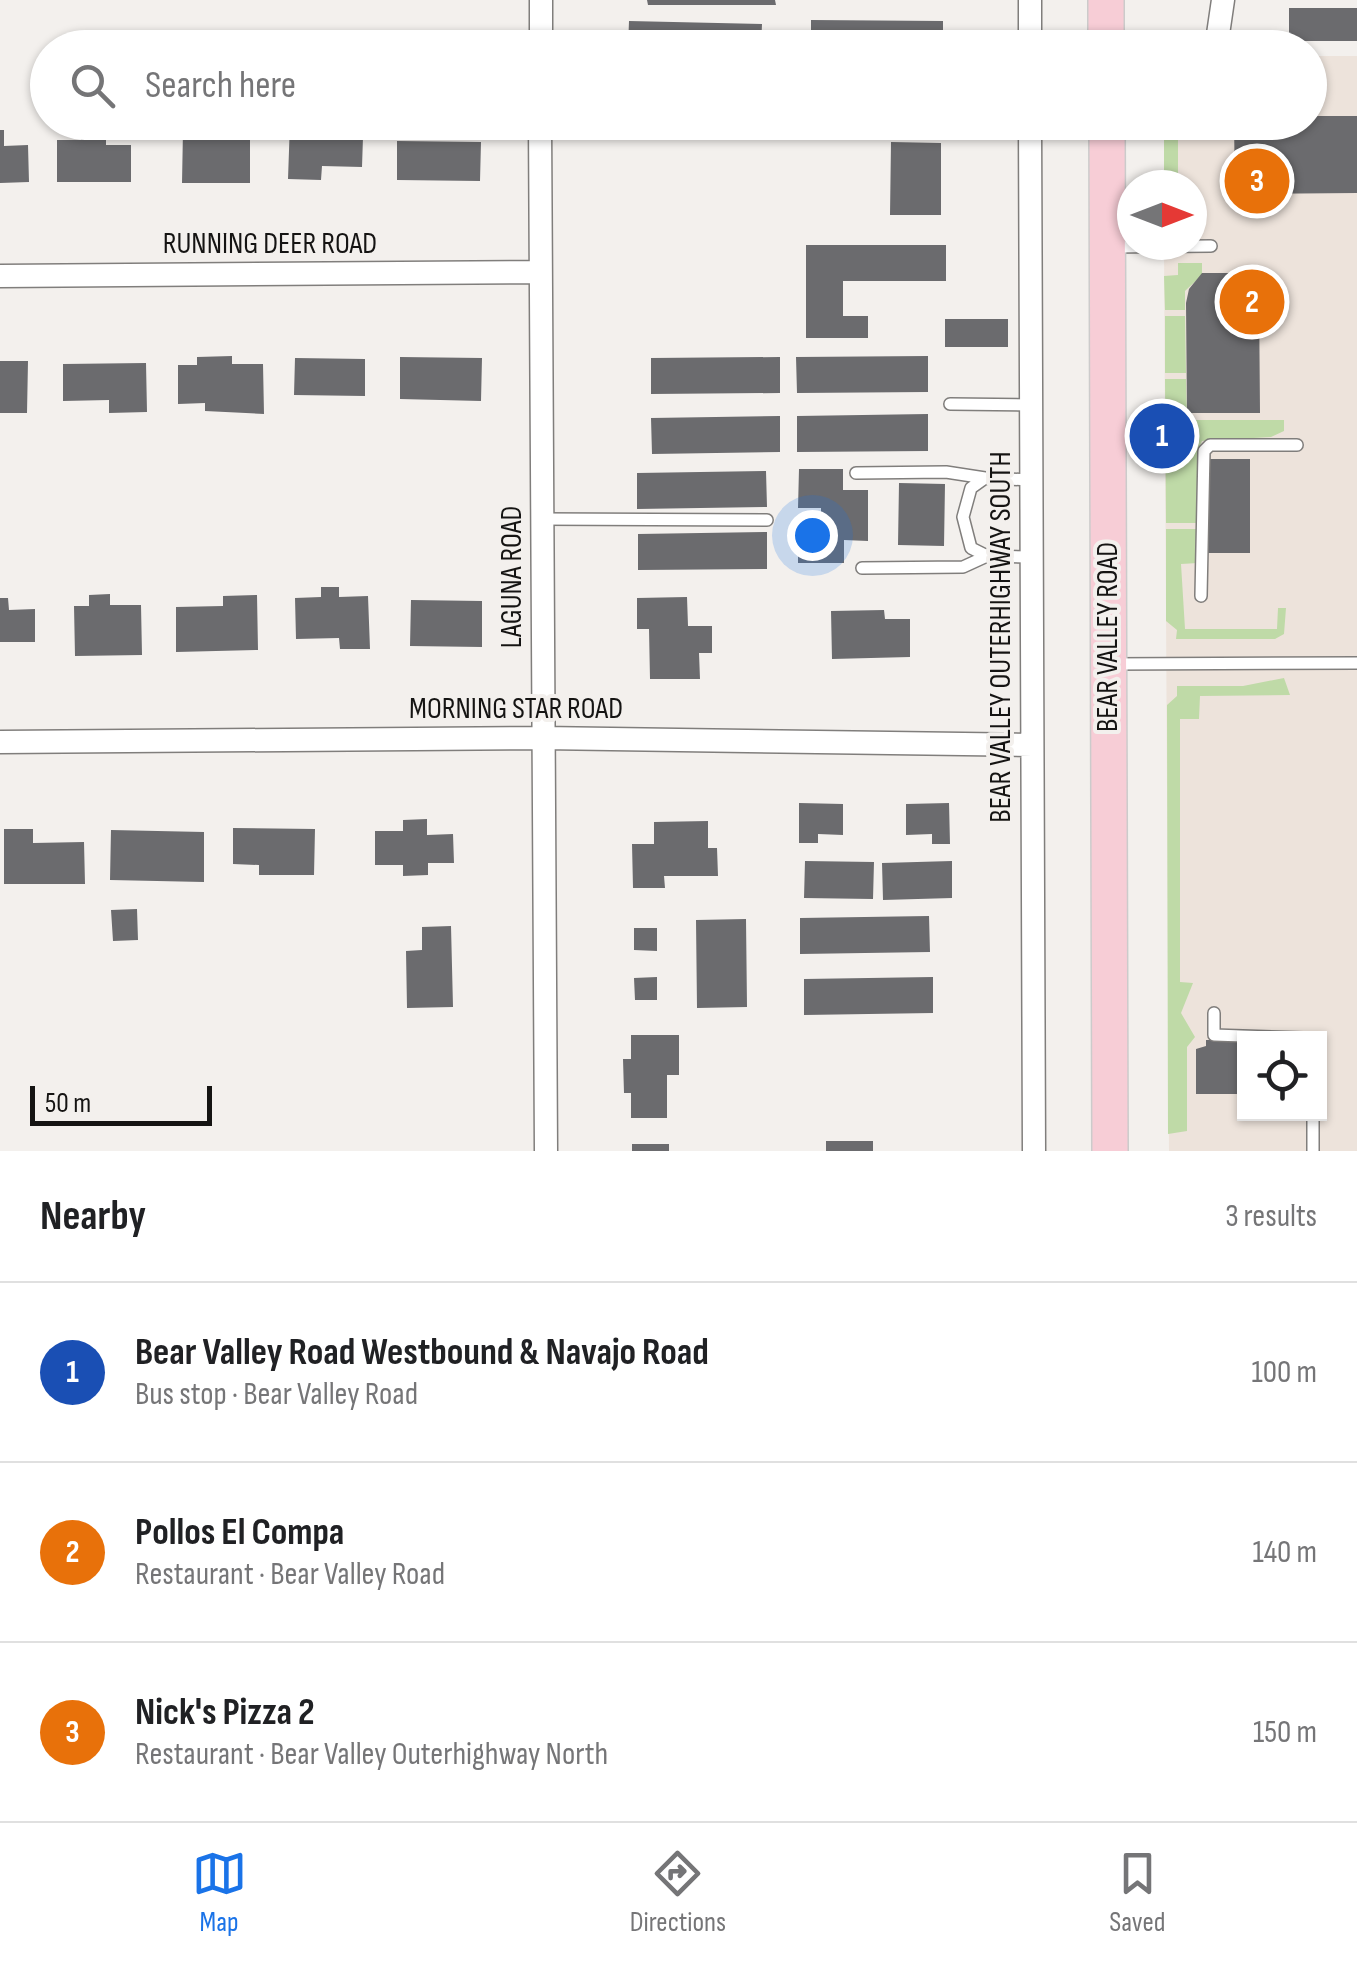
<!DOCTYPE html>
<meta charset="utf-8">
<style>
body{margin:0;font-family:"Sofia Sans Condensed",sans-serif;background:#f2f2f2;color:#202124}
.controls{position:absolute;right:30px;bottom:30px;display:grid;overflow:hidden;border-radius:0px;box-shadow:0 2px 8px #0004}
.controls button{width:90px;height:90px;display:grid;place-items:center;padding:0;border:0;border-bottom:2px solid #e0e0e0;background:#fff;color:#202124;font:50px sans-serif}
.compass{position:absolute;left:1117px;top:170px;width:90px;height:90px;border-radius:50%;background:#fff;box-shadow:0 2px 8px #0004;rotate:90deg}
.scale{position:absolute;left:30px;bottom:25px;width:182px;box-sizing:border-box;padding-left:10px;border:5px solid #151413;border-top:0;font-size:28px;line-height:35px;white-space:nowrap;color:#151413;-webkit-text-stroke:8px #f3f0ed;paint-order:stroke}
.you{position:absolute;left:812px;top:535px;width:35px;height:35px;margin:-25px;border:8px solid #fff;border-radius:50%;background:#1a73e8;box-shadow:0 0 0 15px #1a73e833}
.badge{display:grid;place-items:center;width:65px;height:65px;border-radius:50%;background:#1a73e8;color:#fff;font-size:32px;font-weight:700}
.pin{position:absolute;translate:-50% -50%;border:5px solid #fff;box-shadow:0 2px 10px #0006}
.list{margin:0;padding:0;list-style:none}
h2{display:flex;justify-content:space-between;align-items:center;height:130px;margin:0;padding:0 40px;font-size:42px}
h2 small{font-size:32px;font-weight:400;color:#757577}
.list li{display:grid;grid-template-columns:65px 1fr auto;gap:30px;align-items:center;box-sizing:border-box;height:180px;padding:0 40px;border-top:2px solid #e0e0e0}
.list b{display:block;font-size:38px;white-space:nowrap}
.list p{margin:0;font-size:32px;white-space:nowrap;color:#757577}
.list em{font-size:32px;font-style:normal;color:#757577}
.icon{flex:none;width:55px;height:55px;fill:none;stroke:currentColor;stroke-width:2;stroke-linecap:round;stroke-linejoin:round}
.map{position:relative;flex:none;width:1357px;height:1151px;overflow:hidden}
.search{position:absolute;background:#fff;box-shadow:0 2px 8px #0004;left:30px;right:30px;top:30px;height:110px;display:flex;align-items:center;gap:25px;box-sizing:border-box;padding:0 35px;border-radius:55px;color:#757577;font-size:38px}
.sheet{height:670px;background:#fff}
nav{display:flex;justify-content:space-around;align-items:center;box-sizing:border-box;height:140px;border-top:2px solid #e0e0e0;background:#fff;font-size:28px;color:#757577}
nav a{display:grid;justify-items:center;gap:5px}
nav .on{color:#1a73e8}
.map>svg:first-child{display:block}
.built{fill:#ede3db;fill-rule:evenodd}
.green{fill:#bfdaa7}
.building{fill:#6b6b6e}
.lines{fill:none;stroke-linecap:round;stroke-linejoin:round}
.lane-casing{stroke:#807e7c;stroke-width:14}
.street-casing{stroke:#807e7c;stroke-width:25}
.primary-casing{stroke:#cccbcb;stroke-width:38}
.lane{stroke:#fff;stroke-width:11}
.street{stroke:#fff;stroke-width:22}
.primary{stroke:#f7cdd6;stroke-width:35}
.labels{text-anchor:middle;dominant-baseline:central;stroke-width:8;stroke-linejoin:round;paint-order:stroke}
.street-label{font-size:30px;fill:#151413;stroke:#f3f0ed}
</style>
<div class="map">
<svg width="1357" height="1151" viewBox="0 0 1357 1151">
<rect width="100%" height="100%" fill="#f3f0ed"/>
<path class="built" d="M1310 56H1357V1151H1169L1164 245H1192V185H1164V123L1310 122ZM1244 1038H1320V1114H1244Z"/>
<path class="green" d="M1164 123H1199V134L1178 135V185H1164Z
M1178 263H1202V275L1185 291V310H1165L1164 276 1178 275Z
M1165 316H1185L1186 373H1165Z
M1165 379H1186L1187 420H1284V431L1271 437 1202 441 1197 453 1198 523H1166Z
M1166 529H1198V563L1181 564 1185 629H1277L1278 608H1286L1284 634 1275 639H1176L1177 630 1166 621Z
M1284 678 1290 695 1200 696 1199 719H1180V982L1193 983 1181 1013 1195 1037 1187 1047V1131L1168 1134 1167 705 1177 696V686H1243Z"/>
<path class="building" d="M647 0H775L776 5H648Z
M1289 8H1357V41H1289Z
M811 20 943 21V48H811Z
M629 21 762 24 761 48H628Z
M1310 116H1357V193L1235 194 1234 122H1310Z
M81 122H106V145H131V182H57V140H81Z
M290 122H334V137H363L362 167 322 166 321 180 288 179Z
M0 130H4V146L28 145 29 182 0 183Z
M183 130 250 131V183H182Z
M397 141 481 142 480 181 397 180Z
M891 142 941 143V215H890Z
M806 245H946V281H843V316H868V338H806Z
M1202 273H1254V294H1259L1260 413H1187L1186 303 1189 289Z
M945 319H1008V347H945Z
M232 356V364H263L264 414 205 411V403L178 404V365H197V357Z
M928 356V392L797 393 796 357Z
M400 357 482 358 481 401 400 399Z
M780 357V393L651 394V358Z
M295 358 365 359V396L294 395Z
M0 361H28L27 413H0Z
M146 363 147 412 109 413V400L63 401V364Z
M928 414V451L797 452V416Z
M780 416V452L652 454 651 418Z
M1204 459H1250V553H1205Z
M799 469H843V490H868V541L844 540V563H798V523H821V508H798Z
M766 471 767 507 637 509V473Z
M899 483 945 484 944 546 898 545Z
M767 532V569L638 570V534Z
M321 587H339V597L368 596 370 649H340L339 638 296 639 295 598 321 597Z
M110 594V605H141L142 655 75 656 74 606H89V595Z
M257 595 258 650 176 652V607L223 606V596Z
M687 597 688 626H712V653H699L700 679H650L649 629H637V598Z
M0 598H8L9 610 35 609V642H0Z
M411 600 482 601V647L410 646Z
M884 610 885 619H910V657L832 659 831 611Z
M799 803 843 804V835L818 834V843H799Z
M949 803 950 844H932V834L906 835V804Z
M427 819V835L453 834 454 863H428V875L403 876V865H375V831H403V820Z
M708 821V848H717L718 876H664L665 888H633L632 844H654V822Z
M233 828 315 829 314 875H259V865L233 864Z
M4 829H33V843L84 842 85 884H4Z
M111 830 204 832V882L110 880Z
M805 861 874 862 873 899 804 898Z
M952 861V898L883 900 882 863Z
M137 909 138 940 113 941 111 910Z
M929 916 930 952 800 954V918Z
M746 919 747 1007 697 1008 696 920Z
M451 926 453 1007 407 1008 406 951 422 950V927Z
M634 928H657V951L634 950Z
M657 977V1000H635L634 978Z
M933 977V1013L804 1015V979Z
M631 1035H679V1075H667V1118H631V1093H624L623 1059H631Z
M1206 1040H1244V1094H1196V1049L1206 1046Z
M826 1141H873V1151H826Z
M632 1144H669V1151H632Z"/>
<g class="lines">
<g class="lane-casing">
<path id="lane" d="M1110 247 1211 246
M950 404 1031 405
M856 473 946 472 985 478
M1031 480 985 478 971 488 963 517 971 548 987 556 1031 557
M541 519 767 520
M862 568 963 567 987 556
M1201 596 1204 451 1210 445H1297
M1111 664 1357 663
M1214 1013V1035L1303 1038
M1313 1114V1151"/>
</g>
<g class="street-casing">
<path id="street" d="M1030 0V48
M541 48V0
M1216 48 1223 0
M540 122 546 1151
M1030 122 1034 1151
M0 276 539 272
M0 742 543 738 1032 745"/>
</g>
<g class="primary-casing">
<path id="primary" d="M1106 0V48
M1107 122 1110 1151"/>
</g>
<use href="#lane" class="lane"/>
<use href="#street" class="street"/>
<use href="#primary" class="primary"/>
</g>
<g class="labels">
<g class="street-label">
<text x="270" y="244">RUNNING DEER ROAD</text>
<text transform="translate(512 577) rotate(-90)">LAGUNA ROAD</text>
<text transform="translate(1001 637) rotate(-90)">BEAR VALLEY OUTERHIGHWAY SOUTH</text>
<text transform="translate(1108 637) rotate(-90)">BEAR VALLEY ROAD</text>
<text x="516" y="709">MORNING STAR ROAD</text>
</g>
</g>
</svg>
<div class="controls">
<button><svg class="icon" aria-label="locate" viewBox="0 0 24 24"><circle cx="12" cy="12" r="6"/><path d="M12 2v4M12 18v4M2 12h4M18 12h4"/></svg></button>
</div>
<svg class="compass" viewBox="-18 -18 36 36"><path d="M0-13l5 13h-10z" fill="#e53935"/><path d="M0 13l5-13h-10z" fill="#757577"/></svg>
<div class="scale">50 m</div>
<div class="you"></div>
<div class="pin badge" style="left:1162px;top:436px;background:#1a4fb4">1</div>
<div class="pin badge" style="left:1252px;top:302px;background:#e8710a">2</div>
<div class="pin badge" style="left:1257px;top:181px;background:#e8710a">3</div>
<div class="search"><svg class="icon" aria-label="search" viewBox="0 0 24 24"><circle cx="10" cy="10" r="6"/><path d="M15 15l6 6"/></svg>Search here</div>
</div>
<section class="sheet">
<h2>Nearby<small>3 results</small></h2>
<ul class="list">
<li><span class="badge" style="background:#1a4fb4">1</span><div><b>Bear Valley Road Westbound &amp; Navajo Road</b><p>Bus stop · Bear Valley Road</p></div><em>100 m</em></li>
<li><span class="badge" style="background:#e8710a">2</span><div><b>Pollos El Compa</b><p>Restaurant · Bear Valley Road</p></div><em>140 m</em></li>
<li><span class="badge" style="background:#e8710a">3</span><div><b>Nick's Pizza 2</b><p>Restaurant · Bear Valley Outerhighway North</p></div><em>150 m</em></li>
</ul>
</section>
<nav>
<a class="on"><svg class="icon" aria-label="map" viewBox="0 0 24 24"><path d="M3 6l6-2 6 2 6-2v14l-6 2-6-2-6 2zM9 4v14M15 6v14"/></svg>Map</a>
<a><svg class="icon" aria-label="directions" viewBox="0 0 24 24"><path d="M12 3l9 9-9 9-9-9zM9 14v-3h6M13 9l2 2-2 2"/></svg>Directions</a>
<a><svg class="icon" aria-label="saved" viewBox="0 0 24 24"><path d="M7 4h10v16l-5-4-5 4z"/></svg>Saved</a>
</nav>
